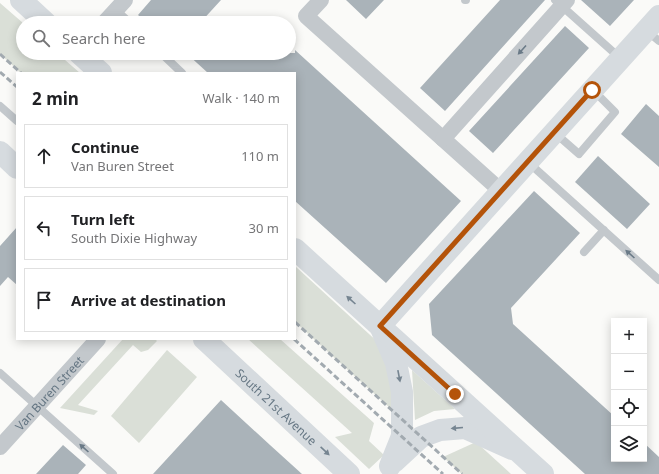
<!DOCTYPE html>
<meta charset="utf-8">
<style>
body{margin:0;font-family:"Noto Sans",sans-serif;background:#f6f6f6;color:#202124}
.controls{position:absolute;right:12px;bottom:12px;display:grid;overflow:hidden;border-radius:0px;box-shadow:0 2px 10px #0003}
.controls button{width:36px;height:36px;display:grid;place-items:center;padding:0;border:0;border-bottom:1px solid #e0e0e0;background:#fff;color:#202124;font:20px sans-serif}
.stop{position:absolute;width:12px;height:12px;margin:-9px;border:3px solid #b45309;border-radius:50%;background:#fff}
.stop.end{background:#b45309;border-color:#fff;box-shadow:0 1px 4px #0008}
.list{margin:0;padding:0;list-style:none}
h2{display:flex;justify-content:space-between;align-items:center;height:52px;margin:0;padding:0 16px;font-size:17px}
h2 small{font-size:13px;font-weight:400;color:#757577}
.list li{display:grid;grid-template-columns:26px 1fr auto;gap:12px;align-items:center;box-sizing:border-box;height:64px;margin:0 8px 8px;padding:0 8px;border:1px solid #e0e0e0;border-radius:0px}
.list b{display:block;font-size:15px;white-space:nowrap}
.list p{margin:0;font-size:13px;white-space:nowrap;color:#757577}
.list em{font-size:13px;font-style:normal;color:#757577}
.icon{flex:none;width:22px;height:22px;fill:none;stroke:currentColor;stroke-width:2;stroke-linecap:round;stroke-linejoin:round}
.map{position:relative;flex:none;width:659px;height:474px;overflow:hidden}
.search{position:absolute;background:#fff;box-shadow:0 2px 10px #0003;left:16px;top:16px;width:280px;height:44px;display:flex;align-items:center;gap:10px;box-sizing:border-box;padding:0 14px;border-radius:22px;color:#757577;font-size:15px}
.panel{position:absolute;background:#fff;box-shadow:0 2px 10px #0003;left:16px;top:72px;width:280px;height:268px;border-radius:0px}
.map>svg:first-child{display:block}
.green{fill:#dadfd7}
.building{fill:#aab3b9}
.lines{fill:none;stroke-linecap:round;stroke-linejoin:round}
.lane{stroke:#c3c8cc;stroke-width:8}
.street{stroke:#c3c8cc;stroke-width:16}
.secondary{stroke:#d6dbdf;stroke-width:22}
.primary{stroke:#d6dbdf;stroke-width:22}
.rail{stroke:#a2aab0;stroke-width:3;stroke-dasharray:6 3;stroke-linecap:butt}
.oneway{fill:#6a7a87}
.oneway2{fill:#768591}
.route{stroke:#b45309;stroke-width:5}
.labels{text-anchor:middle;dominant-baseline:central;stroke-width:4;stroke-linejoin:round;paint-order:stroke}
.street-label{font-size:12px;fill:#657683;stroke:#fff}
</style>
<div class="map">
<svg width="659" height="474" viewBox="0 0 659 474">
<rect width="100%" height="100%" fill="#fafaf8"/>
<path class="green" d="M0 3 23 23V53H57L80 73H21L0 54Z
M295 266 381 345 396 385 391 409 295 322Z
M123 339H155L157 341 148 350 141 352 133 345 78 405 98 411 94 415 60 408Z
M248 339H280L374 423 369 441 384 455 369 469 335 437 352 433Z
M167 350 197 377 139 443 111 416Z
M412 370 455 409 434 411 415 420Z
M476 442 511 474H462L443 457Z"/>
<path class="building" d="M151 0H221L200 23H147L138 15Z
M346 0H384L366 19Z
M500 0H545L445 111 420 88Z
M581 0H634L610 26Z
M565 26 589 48 493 153 469 131Z
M295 50 461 201 386 283 295 201V73H208L186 53H295Z
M646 104 659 116V167L621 134Z
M598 156 650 204 627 229 575 182Z
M534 191 580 233 511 308 513 324 614 416V459H644V443L659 457V474H585L432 335 429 304Z
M17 227V285L8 277 0 286V246Z
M221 400 270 445 302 474H153Z
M63 445 86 465 78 474H36Z"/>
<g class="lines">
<path class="lane" d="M465 0H466
M555 0 620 58
M116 10 130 23
M647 31 659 41
M161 53 182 73
M0 106 17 121
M555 133 579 154 615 112 593 90
M529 163 659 280
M584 252 604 230
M0 373 113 474"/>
<g class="street">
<path d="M321 0 306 16 501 191"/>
<path d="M104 23 125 0"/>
<path d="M443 139 567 0"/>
<path id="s1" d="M0 447 98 339"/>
</g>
<path class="secondary" d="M394 462 421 437 440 430 465 428 512 449
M390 466 402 436V392L396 363 380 326 659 16"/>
<g class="primary">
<path d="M21 0 46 23"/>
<path d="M79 53 101 73"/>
<path d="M0 152 17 168"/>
<path d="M295 249 543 474"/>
<path id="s2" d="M204 339 349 474"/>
</g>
<path class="rail" d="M0 54 21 73
M0 72 17 87
M295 322 462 474
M294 339 443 474"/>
</g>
<defs><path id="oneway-solid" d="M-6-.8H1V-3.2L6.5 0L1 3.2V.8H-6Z"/></defs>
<g class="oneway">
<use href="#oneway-solid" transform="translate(522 50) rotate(132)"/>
<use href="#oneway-solid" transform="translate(630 254) rotate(-138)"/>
<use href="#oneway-solid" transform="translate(84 448) rotate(-138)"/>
</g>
<g class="oneway2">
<use href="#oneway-solid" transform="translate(351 300) rotate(-138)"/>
<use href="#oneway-solid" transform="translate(399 376) rotate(79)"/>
<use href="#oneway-solid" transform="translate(457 428) rotate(175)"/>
<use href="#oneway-solid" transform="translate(325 451) rotate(43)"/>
</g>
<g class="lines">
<path class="route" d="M455 394 380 326 592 90"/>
</g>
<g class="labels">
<g class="street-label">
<text stroke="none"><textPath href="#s1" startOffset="73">Van Buren Street</textPath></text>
<text stroke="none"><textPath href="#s2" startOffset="99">South 21st Avenue</textPath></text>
</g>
</g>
</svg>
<div class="controls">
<button>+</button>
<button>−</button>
<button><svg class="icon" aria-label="locate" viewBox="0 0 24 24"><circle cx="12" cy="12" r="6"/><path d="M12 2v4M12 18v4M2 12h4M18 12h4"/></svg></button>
<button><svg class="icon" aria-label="layers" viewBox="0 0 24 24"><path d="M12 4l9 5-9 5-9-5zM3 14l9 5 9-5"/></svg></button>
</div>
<div class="stop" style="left:592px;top:90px"></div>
<div class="stop end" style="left:455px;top:394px"></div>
<div class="search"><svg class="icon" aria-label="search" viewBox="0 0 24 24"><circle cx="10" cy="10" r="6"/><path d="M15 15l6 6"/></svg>Search here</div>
<section class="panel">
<h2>2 min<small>Walk · 140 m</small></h2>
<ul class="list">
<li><svg class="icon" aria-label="ahead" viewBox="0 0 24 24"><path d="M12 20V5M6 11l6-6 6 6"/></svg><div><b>Continue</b><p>Van Buren Street</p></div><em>110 m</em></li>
<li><svg class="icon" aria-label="left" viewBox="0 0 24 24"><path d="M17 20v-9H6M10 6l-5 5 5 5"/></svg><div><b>Turn left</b><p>South Dixie Highway</p></div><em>30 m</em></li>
<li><svg class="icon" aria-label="arrive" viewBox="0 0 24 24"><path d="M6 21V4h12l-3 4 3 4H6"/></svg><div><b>Arrive at destination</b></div></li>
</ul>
</section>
</div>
